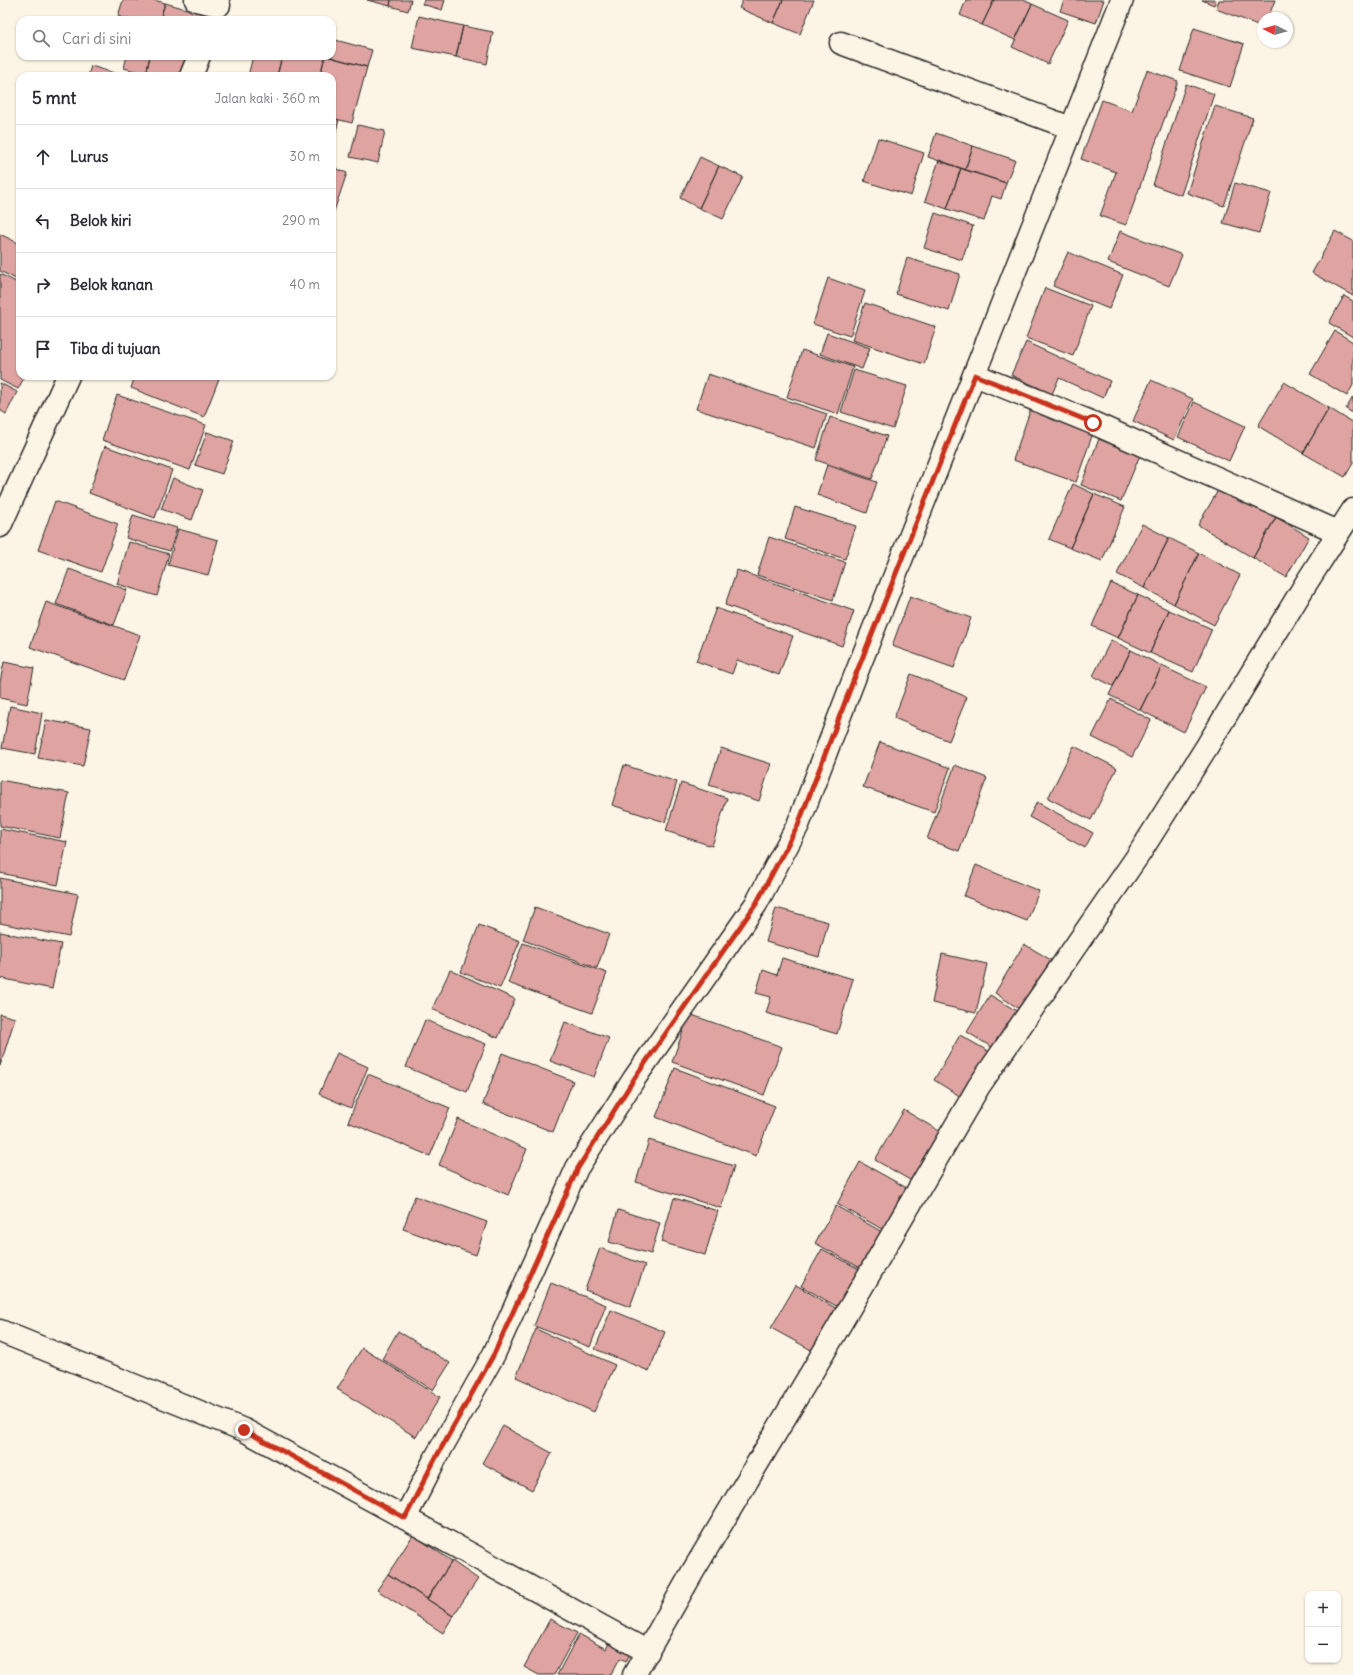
<!DOCTYPE html>
<html lang="id">
<meta charset="utf-8">
<style>
body{margin:0;font-family:Delius,sans-serif;background:#f2f2f3;color:#2b2b33}
.controls{position:absolute;right:12px;bottom:12px;display:grid;overflow:hidden;border-radius:8px;box-shadow:0 1px 3px #0004}
.controls button{width:36px;height:36px;display:grid;place-items:center;padding:0;border:0;border-bottom:1px solid #e1e1e2;background:#fff;color:#2b2b33;font:20px sans-serif}
.compass{position:absolute;left:1257px;top:12px;width:36px;height:36px;border-radius:50%;background:#fff;box-shadow:0 1px 3px #0004;rotate:276deg}
.stop{position:absolute;width:12px;height:12px;margin:-9px;border:3px solid #c8321e;border-radius:50%;background:#fff}
.stop.end{background:#c8321e;border-color:#fff;box-shadow:0 1px 4px #0008}
.list{margin:0;padding:0;list-style:none}
h2{display:flex;justify-content:space-between;align-items:center;height:52px;margin:0;padding:0 16px;font-size:17px}
h2 small{font-size:13px;font-weight:400;color:#7c7c81}
.list li{display:grid;grid-template-columns:26px 1fr auto;gap:12px;align-items:center;box-sizing:border-box;height:64px;padding:0 16px;border-top:1px solid #e1e1e2}
.list b{display:block;font-size:15px;white-space:nowrap}
.list em{font-size:13px;font-style:normal;color:#7c7c81}
.icon{flex:none;width:22px;height:22px;fill:none;stroke:currentColor;stroke-width:2;stroke-linecap:round;stroke-linejoin:round}
.map{position:relative;flex:none;width:1353px;height:1675px;overflow:hidden}
.search{position:absolute;background:#fff;box-shadow:0 1px 3px #0004;left:16px;top:16px;width:320px;height:44px;display:flex;align-items:center;gap:10px;box-sizing:border-box;padding:0 14px;border-radius:12px;color:#7c7c81;font-size:15px}
.panel{position:absolute;background:#fff;box-shadow:0 1px 3px #0004;left:16px;top:72px;width:320px;height:308px;border-radius:12px}
.map>svg:first-child{display:block}
.building{fill:#dfa4a1;stroke:#2b2b2b}
.lines{fill:none;stroke-linecap:round;stroke-linejoin:round}
.minor-casing{stroke:#2b2b2b;stroke-width:25}
.tertiary-casing{stroke:#2b2b2b;stroke-width:25}
.secondary-casing{stroke:#2b2b2b;stroke-width:25}
.minor{stroke:#fcf5e5;stroke-width:22}
.tertiary{stroke:#fcf5e5;stroke-width:22}
.secondary{stroke:#fcf5e5;stroke-width:22}
.route{stroke:#c8321e;stroke-width:5}
</style>
<div class="map">
<svg width="1353" height="1675" viewBox="0 0 1353 1675">
<rect width="100%" height="100%" fill="#fcf5e5"/>
<filter id="ink" filterUnits="userSpaceOnUse"><feTurbulence type="fractalNoise" baseFrequency=".025" numOctaves="2"/><feDisplacementMap in="SourceGraphic" scale="8" xChannelSelector="R" yChannelSelector="G"/><feConvolveMatrix kernelMatrix="1 2 1 2 8 2 1 2 1" color-interpolation-filters="sRGB"/></filter>
<g filter="url(#ink)">
<path class="building" d="M123 0H154L165 3 160 20H132L118 16Z
M367 0H391L390 6Z
M391 0H411L408 11 390 6Z
M424 0H445L442 10 422 4Z
M743 0H783L773 23 739 8Z
M783 0H814L800 34 773 23Z
M966 0H994L982 25 960 15Z
M994 0H1024L1032 4 1015 40 982 25Z
M1064 0H1104L1096 23 1060 11Z
M1202 0H1216L1214 5Z
M1219 0H1275L1268 18H1263V27L1216 9Z
M165 3 208 15 206 20H160Z
M1032 4 1068 20 1048 64 1012 47Z
M419 16 463 26 456 57 412 48Z
M463 26 493 32 487 64 456 57Z
M1194 28 1244 44 1230 87 1180 71Z
M332 39 372 50 367 67 327 56H332Z
M127 56H150L146 74 124 68Z
M150 56H188L182 76H155L146 74Z
M253 56H282L277 76H248Z
M282 56H325L320 76H277Z
M325 56 367 67 352 123 332 118V76H320Z
M91 66 124 76H88Z
M1147 70 1178 81 1126 225 1100 216 1116 172 1081 159 1102 100 1132 111Z
M1186 84 1214 94 1181 195 1153 185Z
M1215 106 1253 118 1224 206 1187 193Z
M332 118 339 120 332 145Z
M358 125 385 131 378 163 350 157Z
M936 133 973 146 965 170 928 157Z
M878 138 924 153 911 196 864 181Z
M973 146 1015 160 1006 183 965 170Z
M700 157 719 166 699 208 680 198Z
M939 160 961 168 947 209 925 201Z
M719 166 743 177 723 219 699 208Z
M332 167 347 173 332 217Z
M961 168 1006 183 1001 199 992 196 984 221 947 209Z
M1235 183 1271 193 1259 233 1223 223Z
M935 213 973 226 962 260 924 248Z
M1120 231 1182 255 1169 286 1108 262Z
M1335 231 1353 241V296L1312 273Z
M0 234 20 244V281L0 271Z
M1068 252 1123 275 1109 309 1053 286Z
M907 258 960 274 949 311 896 294Z
M0 274 20 284V376H25L18 389 0 380Z
M828 278 865 291 850 336 813 324Z
M1045 288 1091 306 1073 356 1026 338Z
M1344 296 1353 301V337L1329 323Z
M865 303 936 327 924 364 852 340Z
M1335 331 1353 342V385L1347 396 1310 374Z
M827 333 870 348 862 369 820 354Z
M1026 342 1110 381 1103 398 1059 378 1052 394 1011 375Z
M802 350 853 367 838 414 787 397Z
M854 370 907 386 893 429 841 412Z
M708 374 827 414 816 448 696 409Z
M135 376H220L204 417 131 388Z
M1151 380 1193 399 1174 440 1133 421Z
M1284 382 1329 408 1303 453 1258 426Z
M0 383 17 392 6 414 0 410Z
M117 395 206 425 190 470 102 440Z
M1353 397V413L1346 409Z
M1194 402 1245 426 1229 461 1178 437Z
M1031 408 1094 430 1076 482 1013 460Z
M1329 408 1353 423V463L1345 477 1303 453Z
M830 417 887 436 872 479 816 460Z
M207 432 234 441 222 474 195 465Z
M1099 439 1140 455 1121 501 1081 485Z
M105 446 172 470 155 518 89 493Z
M827 465 877 482 867 513 817 495Z
M173 478 203 490 192 520 161 509Z
M1073 484 1094 494 1070 548 1049 539Z
M1221 485 1276 517 1253 558 1198 525Z
M1094 494 1125 507 1102 561 1070 548Z
M55 501 118 524 101 572 38 550Z
M795 507 856 526 845 559 785 539Z
M133 515 177 528 170 551 126 538Z
M1276 517 1309 537 1286 577 1253 558Z
M1142 524 1169 538 1144 588 1117 574Z
M178 529 218 540 208 575 168 565Z
M769 537 845 562 833 600 757 575Z
M1169 538 1199 553 1174 604 1144 588Z
M129 542 169 554 157 596 117 584Z
M1199 553 1240 575 1214 625 1174 604Z
M69 569 127 590 114 625 56 604Z
M737 570 854 611 842 646 725 605Z
M1111 583 1138 595 1118 638 1092 626Z
M1138 595 1169 610 1150 653 1118 638Z
M910 596 971 618 954 668 892 646Z
M46 602 140 635 124 680 30 647Z
M716 608 793 636 779 675 737 660 732 674 696 661Z
M1169 610 1212 629 1193 672 1150 653Z
M1111 640 1131 650 1113 686 1093 676Z
M1131 650 1162 666 1140 710 1109 695Z
M4 662 34 668 27 704 0 698V682Z
M1162 666 1206 687 1184 732 1140 710Z
M911 674 967 697 949 741 894 718Z
M1111 699 1151 720 1132 757 1092 737Z
M10 706 42 713 35 754 2 748Z
M46 720 91 728 83 766 38 758Z
M880 742 950 768 934 812 863 787Z
M1074 746 1117 768 1091 820 1048 798Z
M721 748 771 764 759 801 709 785Z
M624 765 677 782 665 822 612 805Z
M955 765 987 778 959 851 927 839Z
M0 780 69 793 60 838 0 826Z
M681 783 727 798 712 846 666 831Z
M1037 802 1093 833 1085 848 1029 817Z
M0 829 67 842 58 885 0 873Z
M976 865 1039 891 1027 921 964 896Z
M0 878 78 894 69 937 0 923Z
M535 907 609 934 597 968 523 940Z
M776 908 828 922 819 957 766 942Z
M479 925 520 941 500 988 461 972Z
M0 932 61 944 52 989 0 978Z
M523 943 607 973 592 1013 508 983Z
M1024 944 1051 960 1021 1010 995 993Z
M942 954 987 964 976 1013 932 1003Z
M782 958 853 979 837 1034 766 1013 771 997 756 993 763 970 777 975Z
M450 970 515 999 498 1038 432 1009Z
M990 995 1020 1013 998 1051 967 1032Z
M0 1014 15 1018 0 1066Z
M689 1014 782 1047 764 1095 672 1062Z
M425 1020 486 1044 467 1092 406 1067Z
M565 1022 609 1038 594 1077 550 1061Z
M960 1035 993 1054 966 1100 934 1080Z
M337 1053 368 1067 351 1108 319 1094Z
M502 1053 573 1081 553 1132 483 1104Z
M675 1068 775 1106 756 1156 656 1117Z
M368 1074 450 1108 430 1156 348 1122Z
M904 1110 946 1135 917 1184 875 1160Z
M458 1119 527 1149 508 1195 439 1165Z
M649 1140 734 1166 721 1208 636 1182Z
M860 1162 914 1192 891 1234 837 1204Z
M415 1196 487 1222 476 1255 403 1229Z
M674 1198 718 1211 705 1255 661 1242Z
M836 1206 884 1233 864 1270 815 1243Z
M618 1210 660 1223 651 1254 609 1242Z
M600 1248 645 1265 630 1307 585 1290Z
M822 1249 859 1269 838 1307 801 1286Z
M551 1283 606 1305 590 1347 534 1326Z
M796 1285 837 1309 813 1351 771 1328Z
M611 1310 665 1332 649 1371 595 1349Z
M536 1329 615 1365 594 1412 516 1377Z
M398 1331 450 1363 433 1390 382 1359Z
M362 1348 440 1397 416 1437 337 1389Z
M503 1426 552 1453 532 1490 482 1463Z
M413 1535 452 1561 427 1599 388 1574Z
M452 1561 478 1579 453 1616 427 1599Z
M388 1574 453 1616 443 1633 377 1590Z
M550 1619 577 1633 554 1675H539L524 1667Z
M579 1634 606 1649 613 1636 634 1647 626 1661 620 1658 611 1675H557Z"/>
<g class="lines">
<g class="minor-casing">
<path id="minor" d="M196 0 219 5
M841 43 1071 128
M191 76 199 56
M975 375 1093 423 1338 532
M0 526 68 376
M0 1331 244 1430 405 1518 434 1461 494 1354 577 1168 634 1079 756 904 798 825 852 684 1122 0"/>
</g>
<g class="tertiary-casing">
<path id="tertiary" d="M405 1518 648 1652"/>
</g>
<g class="secondary-casing">
<path id="secondary" d="M634 1675 692 1573 825 1350 979 1086 1139 854 1206 748 1305 585 1353 510"/>
</g>
<use href="#minor" class="minor"/>
<use href="#tertiary" class="tertiary"/>
<use href="#secondary" class="secondary"/>
</g>
</g>
<g class="lines" filter="url(#ink)">
<path class="route" d="M244 1430 405 1518 434 1461 494 1354 578 1168 634 1079 756 904 798 825 852 684 975 375 1093 423"/>
</g>
</svg>
<div class="controls">
<button>+</button>
<button>−</button>
</div>
<svg class="compass" viewBox="-18 -18 36 36"><path d="M0-13l5 13h-10z" fill="#e53935"/><path d="M0 13l5-13h-10z" fill="#7c7c81"/></svg>
<div class="stop" style="left:1093px;top:423px"></div>
<div class="stop end" style="left:244px;top:1430px"></div>
<div class="search"><svg class="icon" aria-label="search" viewBox="0 0 24 24"><circle cx="10" cy="10" r="6"/><path d="M15 15l6 6"/></svg>Cari di sini</div>
<section class="panel">
<h2>5 mnt<small>Jalan kaki · 360 m</small></h2>
<ul class="list">
<li><svg class="icon" aria-label="ahead" viewBox="0 0 24 24"><path d="M12 20V5M6 11l6-6 6 6"/></svg><div><b>Lurus</b></div><em>30 m</em></li>
<li><svg class="icon" aria-label="left" viewBox="0 0 24 24"><path d="M17 20v-9H6M10 6l-5 5 5 5"/></svg><div><b>Belok kiri</b></div><em>290 m</em></li>
<li><svg class="icon" aria-label="right" viewBox="0 0 24 24"><path d="M7 20v-9h11M14 6l5 5-5 5"/></svg><div><b>Belok kanan</b></div><em>40 m</em></li>
<li><svg class="icon" aria-label="arrive" viewBox="0 0 24 24"><path d="M6 21V4h12l-3 4 3 4H6"/></svg><div><b>Tiba di tujuan</b></div></li>
</ul>
</section>
</div>
